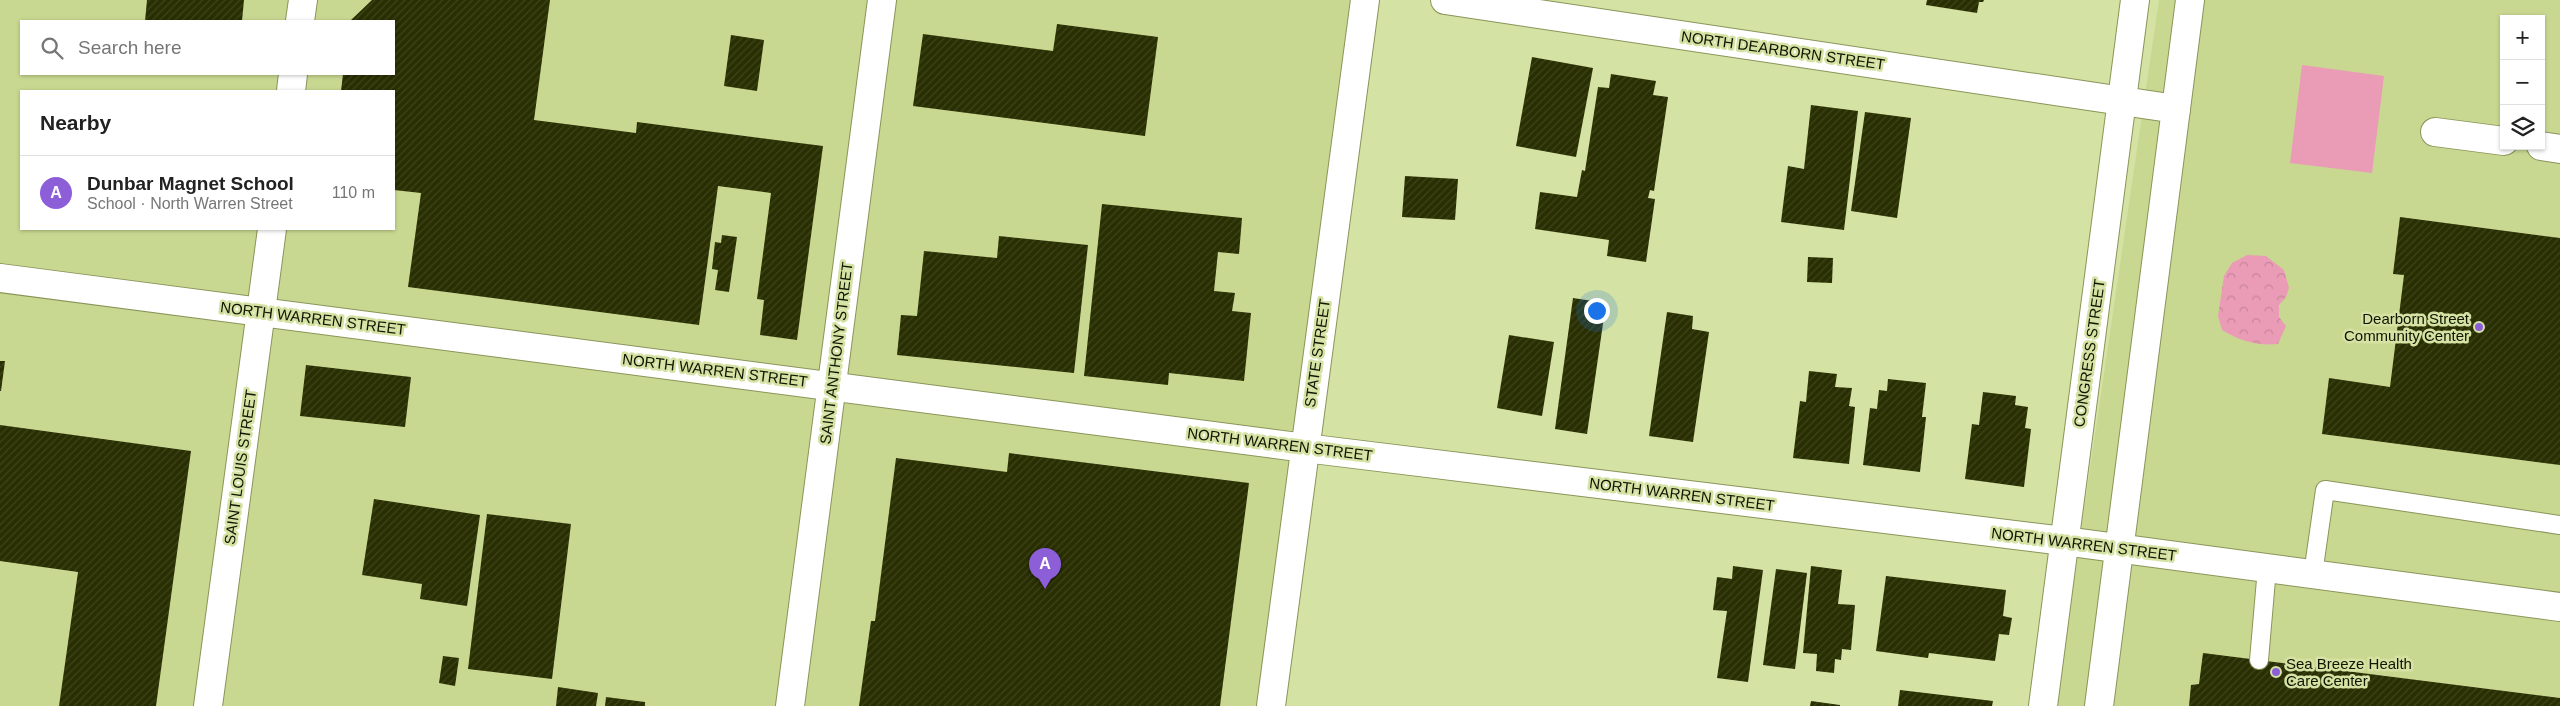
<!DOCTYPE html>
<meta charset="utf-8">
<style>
body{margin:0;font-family:Arial,sans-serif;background:#f6f6f6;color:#222}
.controls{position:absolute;right:15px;top:15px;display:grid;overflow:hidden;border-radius:0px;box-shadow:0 1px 4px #0004}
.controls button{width:45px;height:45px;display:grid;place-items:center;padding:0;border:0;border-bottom:1px solid #e0e0e0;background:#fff;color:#222;font:25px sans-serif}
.you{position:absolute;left:1596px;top:310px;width:18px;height:18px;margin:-12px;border:4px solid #fff;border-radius:50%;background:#1a73e8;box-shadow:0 0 0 8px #1a73e833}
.badge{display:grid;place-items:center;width:32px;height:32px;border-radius:50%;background:#8c5ed8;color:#fff;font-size:16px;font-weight:700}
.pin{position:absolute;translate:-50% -41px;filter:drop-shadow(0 1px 2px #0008)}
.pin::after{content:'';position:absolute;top:26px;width:18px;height:15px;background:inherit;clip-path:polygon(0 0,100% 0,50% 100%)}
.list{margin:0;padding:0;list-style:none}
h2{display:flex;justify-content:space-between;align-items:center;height:65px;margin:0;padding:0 20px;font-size:21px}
h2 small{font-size:16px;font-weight:400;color:#767676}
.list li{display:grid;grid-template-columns:32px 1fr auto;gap:15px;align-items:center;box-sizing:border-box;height:75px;padding:0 20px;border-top:1px solid #e0e0e0}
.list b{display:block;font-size:19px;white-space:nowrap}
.list p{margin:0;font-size:16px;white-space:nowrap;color:#767676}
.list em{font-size:16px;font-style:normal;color:#767676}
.icon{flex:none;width:28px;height:28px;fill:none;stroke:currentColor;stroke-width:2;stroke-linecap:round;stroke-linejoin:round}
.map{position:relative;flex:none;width:2560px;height:706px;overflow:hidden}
.search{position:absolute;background:#fff;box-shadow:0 1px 4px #0004;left:20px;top:20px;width:375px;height:55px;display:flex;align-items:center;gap:12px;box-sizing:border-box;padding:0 18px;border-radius:0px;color:#767676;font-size:19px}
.panel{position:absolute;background:#fff;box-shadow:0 1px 4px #0004;left:20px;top:90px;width:375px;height:140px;border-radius:0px}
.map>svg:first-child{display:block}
.built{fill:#c9d891;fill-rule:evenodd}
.park{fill:url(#park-crowns)}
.pitch{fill:#ea9bb6}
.building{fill:url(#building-hatch)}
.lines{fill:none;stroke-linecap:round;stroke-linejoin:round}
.service-casing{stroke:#899559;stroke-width:20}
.minor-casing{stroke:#899559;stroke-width:30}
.tertiary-casing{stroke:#899559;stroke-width:30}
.service{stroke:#fff;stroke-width:18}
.minor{stroke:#fff;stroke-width:28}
.tertiary{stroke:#fff;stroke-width:28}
.poi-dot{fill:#8c5ed8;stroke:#d4e2a3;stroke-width:2}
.labels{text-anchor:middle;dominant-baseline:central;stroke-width:5;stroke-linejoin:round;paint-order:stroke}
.street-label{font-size:15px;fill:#101400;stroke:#d4e2a3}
.poi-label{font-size:15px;fill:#101400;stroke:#d4e2a3;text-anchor:end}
</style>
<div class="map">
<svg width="2560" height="706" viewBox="0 0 2560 706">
<defs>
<pattern id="park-crowns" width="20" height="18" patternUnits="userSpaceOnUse" patternTransform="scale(1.25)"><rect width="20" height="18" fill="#ea9bb6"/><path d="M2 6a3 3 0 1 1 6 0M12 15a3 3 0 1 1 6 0" fill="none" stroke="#c8859b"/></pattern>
<pattern id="building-hatch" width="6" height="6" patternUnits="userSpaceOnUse" patternTransform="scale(1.25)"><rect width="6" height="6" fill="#292f01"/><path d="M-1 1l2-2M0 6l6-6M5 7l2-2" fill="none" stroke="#3e441c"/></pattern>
</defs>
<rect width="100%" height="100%" fill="#d4e2a3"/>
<path class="built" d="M0 0H1379L1286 706H0ZM21 21H394V74H21ZM21 91H394V229H21Z
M2159 0H2560V706H2055ZM2504 19H2541V146H2504Z"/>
<path class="park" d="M2247 255 2266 256 2284 270 2289 288 2286 297 2279 305V317L2286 326 2278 344C2257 346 2240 341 2222 330L2218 316 2224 276 2232 263Z"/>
<path class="pitch" d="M2302 65 2384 76 2372 173 2290 163Z"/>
<path class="building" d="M147 0H244L242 21H145Z
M372 0H550L534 120 636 133 637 122 823 146 797 340 760 335 764 300 757 299 771 193 718 186 699 325 408 287 421 193 394 190V91H341L343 74H394V21H350Z
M1927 0H1984L1983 2H1979L1977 13 1926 5Z
M1057 24 1158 37 1145 136 913 106 923 34 1053 51Z
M731 35 764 40 757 91 724 86Z
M1532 57 1593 68 1576 157 1516 146Z
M1611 74 1656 81 1653 95 1668 97 1654 191 1650 190 1648 198 1655 199 1646 262 1607 256 1609 240 1535 229 1540 192 1577 197 1582 170 1585 171 1598 87 1609 88Z
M1811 105 1858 111 1844 230 1781 222 1788 166 1804 169Z
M1865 112 1911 118 1897 218 1851 211Z
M1405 176 1458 179 1455 220 1402 217Z
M1102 204 1242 218 1239 254 1218 252 1214 291 1235 293 1232 311 1251 313 1244 381 1169 373 1168 385 1084 376Z
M2400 217 2560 238V465L2322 434 2329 378 2390 387 2404 275 2393 274Z
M722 235 737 237 729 292 715 290 718 270 712 269 715 242 721 243Z
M999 236 1088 245 1074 373 897 355 901 315 917 316 924 251 997 258Z
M1808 257 1833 258 1832 283 1807 282Z
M1573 298 1606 303 1587 434 1555 429Z
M1667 312 1693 316 1692 329 1709 332 1693 442 1649 436Z
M1509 335 1554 342 1542 416 1497 408Z
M0 361H5L1 391H0Z
M306 365 411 377 405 427 300 416Z
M1809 371 1837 374 1835 387 1852 388 1849 406 1855 407 1849 464 1793 458 1800 401 1806 402Z
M1888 379 1926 383 1922 417H1926L1920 472 1863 465 1870 408 1877 409 1879 390 1887 391Z
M1983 392 2016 396 2015 405 2028 407 2025 428 2031 429 2024 487 1965 479 1972 424 1979 425Z
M0 425 191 451 156 706H59L78 572 0 561Z
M1009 453 1249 483 1220 706H859L871 621H875L896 458 1007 472Z
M374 499 480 515 467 606 420 599 422 584 362 575Z
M487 514 571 524 552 679 468 669Z
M1733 566 1763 570 1748 682 1717 678 1727 611 1713 610 1717 577 1732 579Z
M1811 566 1842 570 1838 604 1855 605 1851 650 1842 649 1841 660 1835 659 1834 673 1816 671 1817 654 1803 653Z
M1776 569 1807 573 1795 669 1763 665Z
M1886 576 2006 590 2003 616 2012 618 2009 635 1999 634 1995 661 1929 653 1928 658 1876 651Z
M2203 653 2560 698V706H2189L2191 685 2199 684Z
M443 656 459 658 455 686 439 683Z
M558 687 598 693 596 706H556Z
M1900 690 1993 701 1992 706H1898Z
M606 697 645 702V706H605Z
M1811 701 1840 705V706H1810Z"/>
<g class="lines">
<g class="service-casing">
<path id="service" d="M2313 574 2325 490 2560 525
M2259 660 2267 568"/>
</g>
<g class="minor-casing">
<path id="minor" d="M1445 0 2176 109
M2435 132 2504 141
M2541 146 2560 149
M0 278 1305 448 2064 541 2560 607
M1271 706 1365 0"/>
</g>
<g class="tertiary-casing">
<path id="tertiary" d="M300 21 303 0
M291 91 293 74
M208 706 272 229
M790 706 882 0
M2043 706 2135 0
M2099 706 2190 0"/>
</g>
<use href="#service" class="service"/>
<use href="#minor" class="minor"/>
<use href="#tertiary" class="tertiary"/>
</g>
<g class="poi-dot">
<circle cx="2479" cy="327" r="5"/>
<circle cx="2276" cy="672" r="5"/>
</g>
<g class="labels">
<g class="street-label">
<text transform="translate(1783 50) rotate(8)">NORTH DEARBORN STREET</text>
<text transform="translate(313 318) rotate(7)">NORTH WARREN STREET</text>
<text transform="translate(836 353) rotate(-83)">SAINT ANTHONY STREET</text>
<text transform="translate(1317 353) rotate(-82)">STATE STREET</text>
<text transform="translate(2089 353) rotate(-82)">CONGRESS STREET</text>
<text transform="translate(715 370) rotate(7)">NORTH WARREN STREET</text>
<text transform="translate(1280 444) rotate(7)">NORTH WARREN STREET</text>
<text transform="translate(240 467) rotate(-82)">SAINT LOUIS STREET</text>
<text transform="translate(1682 494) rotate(7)">NORTH WARREN STREET</text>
<text transform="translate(2084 544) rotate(7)">NORTH WARREN STREET</text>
</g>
<g class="poi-label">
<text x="2469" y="318">Dearborn Street<tspan x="2469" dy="17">Community Center</tspan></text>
<text x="2286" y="663" text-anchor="start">Sea Breeze Health<tspan x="2286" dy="17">Care Center</tspan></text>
</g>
</g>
</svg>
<div class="controls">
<button>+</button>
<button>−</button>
<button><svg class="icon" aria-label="layers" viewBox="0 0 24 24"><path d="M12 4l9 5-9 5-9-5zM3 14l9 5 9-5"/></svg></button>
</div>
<div class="you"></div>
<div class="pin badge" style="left:1045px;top:589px">A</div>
<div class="search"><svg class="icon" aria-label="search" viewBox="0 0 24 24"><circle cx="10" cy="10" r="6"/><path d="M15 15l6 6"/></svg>Search here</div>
<section class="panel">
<h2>Nearby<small></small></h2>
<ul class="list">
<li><span class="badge">A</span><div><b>Dunbar Magnet School</b><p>School · North Warren Street</p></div><em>110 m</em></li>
</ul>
</section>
</div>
